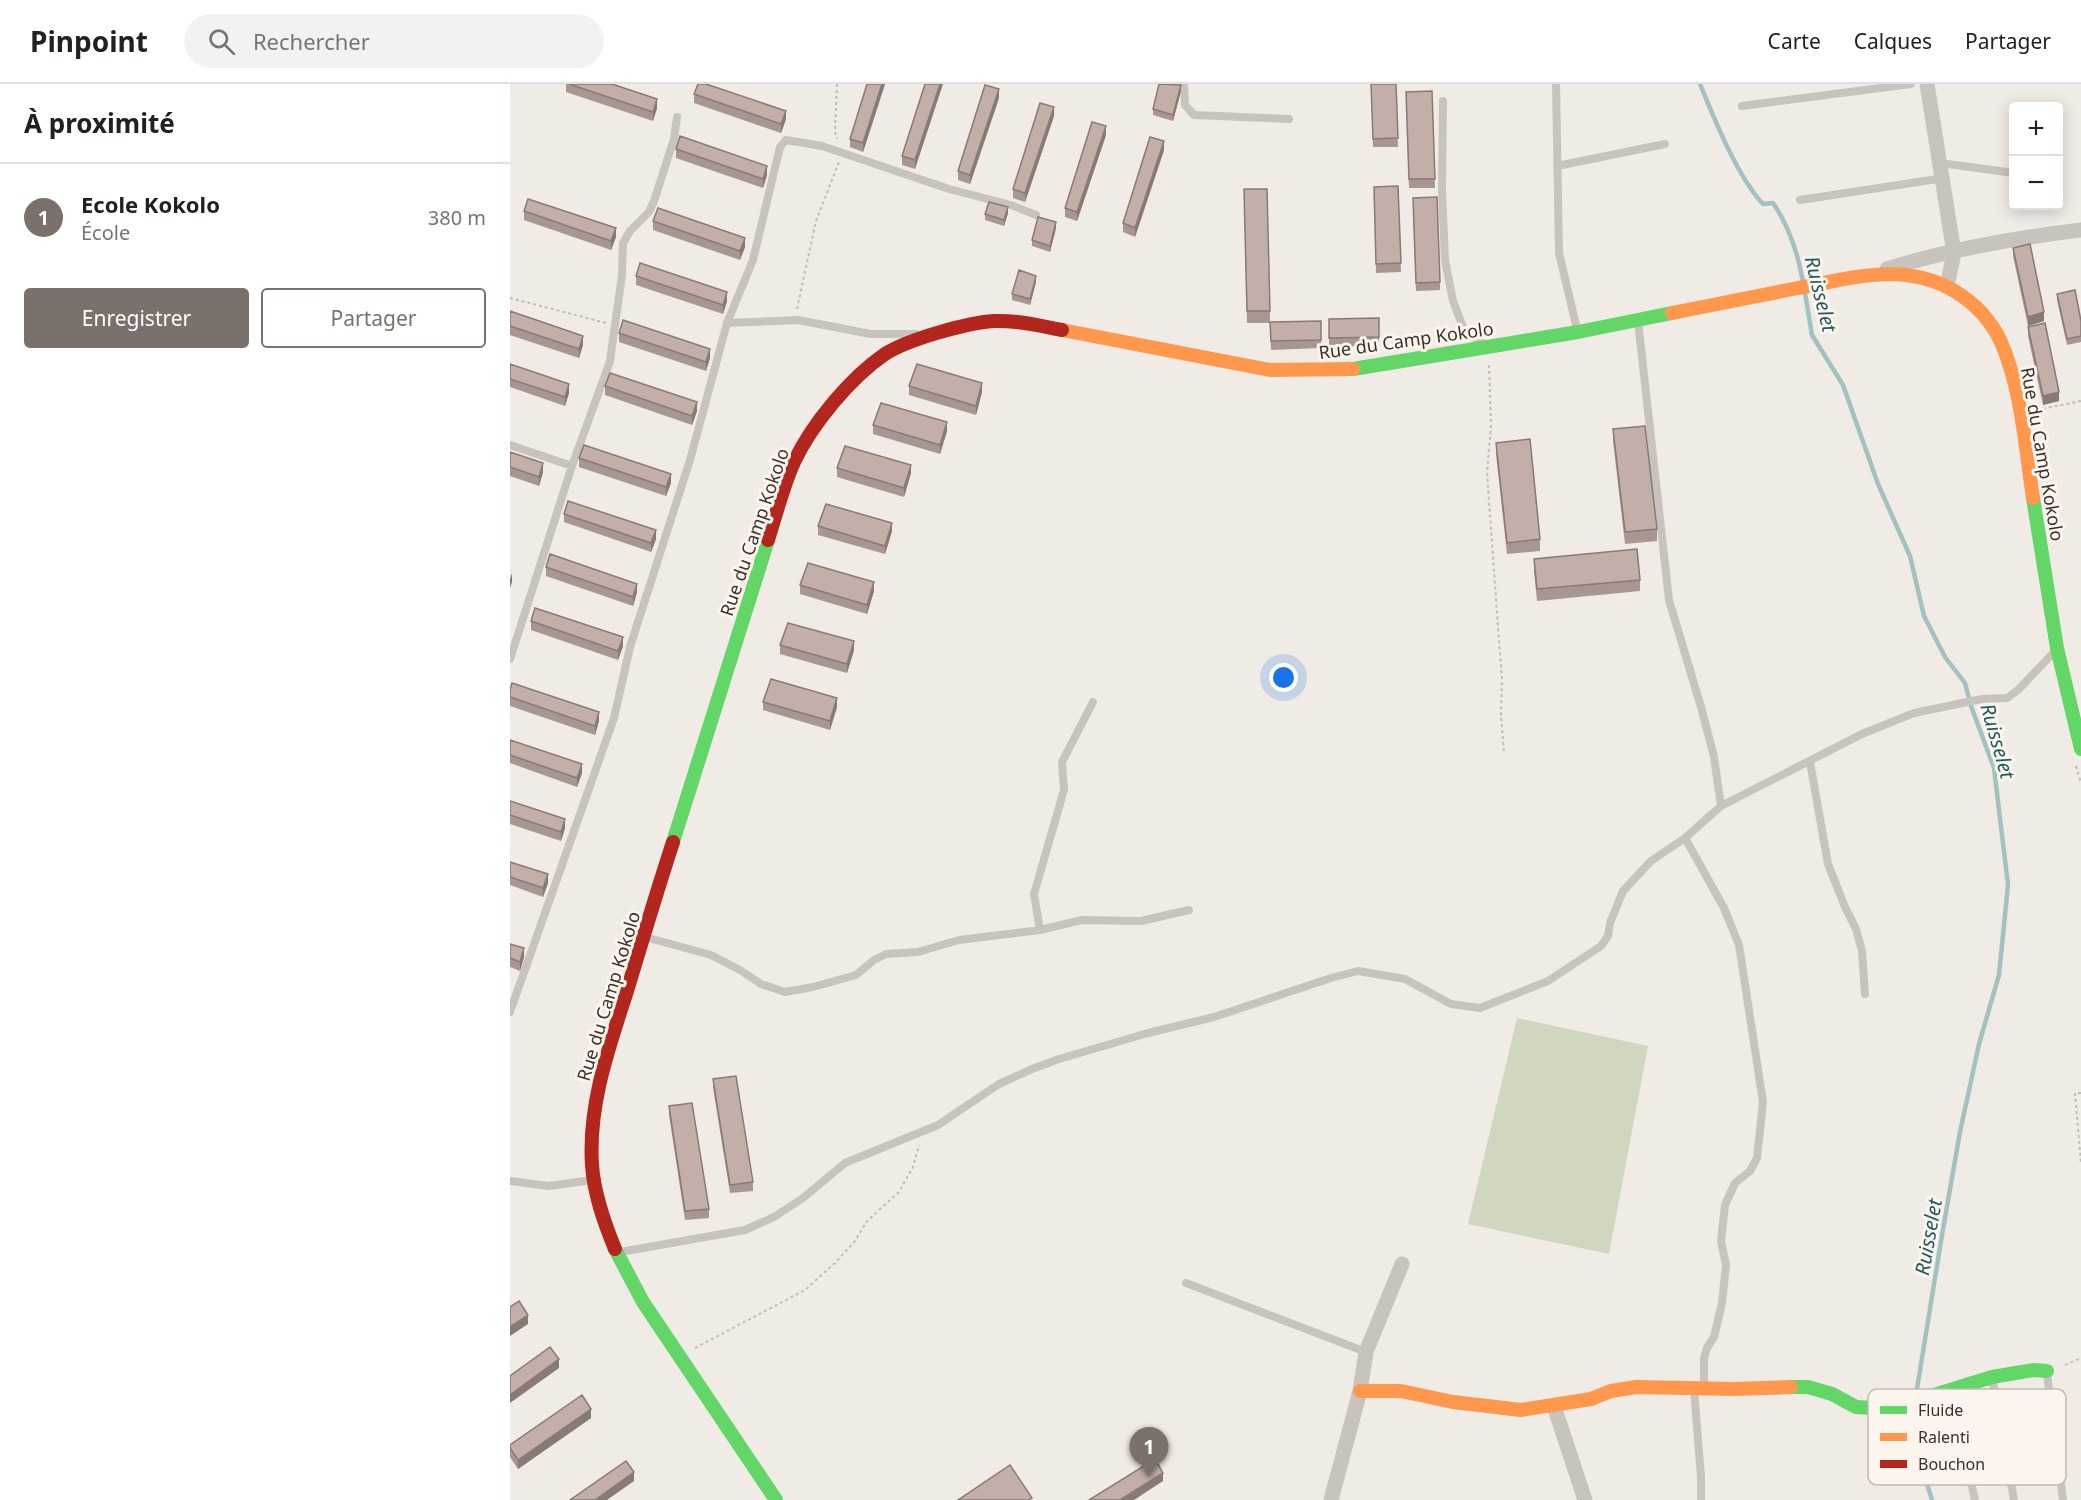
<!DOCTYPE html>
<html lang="fr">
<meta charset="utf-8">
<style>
body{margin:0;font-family:"Noto Sans",sans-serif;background:#f2f2f2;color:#202124}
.controls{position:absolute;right:18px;top:18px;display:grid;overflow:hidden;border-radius:6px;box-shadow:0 3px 15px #0003}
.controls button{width:54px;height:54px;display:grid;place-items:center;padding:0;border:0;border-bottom:2px solid #e0e0e0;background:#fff;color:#202124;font:30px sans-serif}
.you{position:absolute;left:774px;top:594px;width:21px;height:21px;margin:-15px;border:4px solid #fff;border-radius:50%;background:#1a73e8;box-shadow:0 0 0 9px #1a73e833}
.badge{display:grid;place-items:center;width:39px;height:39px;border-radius:50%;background:#7a716c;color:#fff;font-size:20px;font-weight:700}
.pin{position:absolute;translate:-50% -50px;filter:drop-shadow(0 2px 3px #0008)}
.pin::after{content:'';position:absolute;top:32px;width:21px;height:18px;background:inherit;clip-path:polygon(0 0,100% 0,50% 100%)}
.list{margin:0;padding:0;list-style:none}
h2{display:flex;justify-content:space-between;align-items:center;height:78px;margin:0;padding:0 24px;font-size:26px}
h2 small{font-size:20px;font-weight:400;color:#757577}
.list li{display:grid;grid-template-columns:39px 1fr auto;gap:18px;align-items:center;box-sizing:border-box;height:108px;padding:0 24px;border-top:2px solid #e0e0e0}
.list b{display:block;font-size:22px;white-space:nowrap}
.list p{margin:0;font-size:20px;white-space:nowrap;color:#757577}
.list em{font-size:20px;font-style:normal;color:#757577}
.actions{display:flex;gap:12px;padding:18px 24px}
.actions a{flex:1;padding:14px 0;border:2px solid #7a716c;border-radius:6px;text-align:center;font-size:21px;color:#7a716c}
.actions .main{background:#7a716c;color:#fff}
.icon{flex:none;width:33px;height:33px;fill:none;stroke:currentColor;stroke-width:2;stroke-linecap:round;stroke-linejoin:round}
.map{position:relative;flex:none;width:1571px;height:1416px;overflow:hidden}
header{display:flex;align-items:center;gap:36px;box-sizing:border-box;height:84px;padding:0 30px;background:#fff;border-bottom:2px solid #e0e0e0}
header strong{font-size:28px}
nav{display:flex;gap:33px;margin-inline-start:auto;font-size:21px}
.search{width:420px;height:54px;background:#f2f2f2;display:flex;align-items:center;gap:15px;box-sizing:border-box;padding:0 21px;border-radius:33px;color:#757577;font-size:22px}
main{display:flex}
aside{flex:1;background:#fff}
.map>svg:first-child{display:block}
.green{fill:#d1d6bf}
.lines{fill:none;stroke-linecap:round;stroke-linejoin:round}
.stream{stroke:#a1c2c1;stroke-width:4.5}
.path{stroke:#c2bbb6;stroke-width:2;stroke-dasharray:3 3;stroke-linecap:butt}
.lane{stroke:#c9c3be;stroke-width:8}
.street{stroke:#c9c3be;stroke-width:15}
.fast{stroke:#63d668;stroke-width:14}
.slow{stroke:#ff974d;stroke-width:14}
.jam{stroke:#b3261e;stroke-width:14}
.wall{fill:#a89690}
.shaded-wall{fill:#887a75}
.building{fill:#c3afa7;stroke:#887a75;stroke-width:1.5}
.labels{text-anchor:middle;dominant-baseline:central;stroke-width:6;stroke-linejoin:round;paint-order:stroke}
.street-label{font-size:18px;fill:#3b302b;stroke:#fbf5ee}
.water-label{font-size:20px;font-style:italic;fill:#1f5a5e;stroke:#fbf5ee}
.key{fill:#fbf5ee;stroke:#c1bab4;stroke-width:1.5}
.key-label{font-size:16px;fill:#3b302b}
</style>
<header>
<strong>Pinpoint</strong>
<div class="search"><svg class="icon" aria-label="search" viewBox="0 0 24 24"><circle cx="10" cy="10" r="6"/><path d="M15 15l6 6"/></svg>Rechercher</div>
<nav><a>Carte</a><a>Calques</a><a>Partager</a></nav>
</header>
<main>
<aside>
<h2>À proximité<small></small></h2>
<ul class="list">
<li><span class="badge">1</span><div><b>Ecole Kokolo</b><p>École</p></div><em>380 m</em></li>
</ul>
<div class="actions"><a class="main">Enregistrer</a><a>Partager</a></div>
</aside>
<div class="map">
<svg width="1571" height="1416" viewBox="0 0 1571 1416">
<rect width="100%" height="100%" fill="#f0ebe5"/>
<path class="green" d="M1007 934 1138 962 1099 1170 958 1140Z"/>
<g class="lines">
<path class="stream" d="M1190 0C1205 36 1227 92 1253 120L1263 119C1279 142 1288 170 1293 198
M1295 209 1302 251 1333 301 1368 400 1400 472 1414 532 1435 573 1455 599 1461 622 1484 684 1498 801 1489 891 1469 960 1450 1048 1432 1151 1406 1311
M1405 1323C1399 1354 1413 1386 1422 1416"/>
<path class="path" d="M327 0 325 48 327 55
M0 214 96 239
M287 225 306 137 329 78
M979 281 981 342 977 389 989 557 992 594 991 631 994 670
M1527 326 1571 317
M1566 682 1571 699
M1571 1009H1565L1571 1080
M185 1264 295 1206 325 1179 345 1157 357 1137 389 1108 403 1083 409 1061
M1555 1281 1571 1274"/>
<path class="lane" d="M674 0 675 21 684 31 779 35
M1046 0 1049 169 1067 245
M933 17 932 106 935 176 943 217 955 248 974 260
M1232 22 1401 0
M1430 79 1504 89
M1047 82 1155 60
M1290 116 1434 94
M1128 237 1159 516 1191 623 1204 673 1211 722
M217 239 288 236 361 250H406
M0 361 62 382
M0 575 62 382 100 277 112 191 113 159 120 147 139 128 144 117 164 55 167 33
M1300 678 1318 780 1335 823 1346 845 1352 867 1355 910
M1175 754 1214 824 1229 861 1253 1018 1247 1074 1240 1087 1225 1099 1215 1121 1211 1157 1216 1181 1212 1219 1204 1253 1197 1264 1194 1274V1302
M530 846 524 810 554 706 552 678 583 618
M135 853 201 871 230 886 251 900 275 908 303 903 346 891 364 876 376 870 408 868 449 856 530 846 572 836 631 837 679 826
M0 928 104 634 120 563 180 376 217 239 243 176 270 63 276 56 312 62 439 105 501 121 526 131
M0 1097 39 1102 82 1096
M110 1168 235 1146 264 1133 293 1114 335 1079 428 1041 489 1000 522 985 549 975 638 949 704 933 821 894 848 887 895 895 941 920 970 924 1038 897 1091 862 1098 852 1100 839 1113 807 1141 777 1175 754 1211 722 1352 650 1404 629 1472 615 1497 614 1508 606 1545 567
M676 1199 856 1268
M1537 1290 1553 1416
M1482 1293 1504 1416
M1184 1305 1191 1393V1416
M1427 1313 1437 1348 1453 1365 1465 1416"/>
<path class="street" d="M1417 0 1444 169 1437 202
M1377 185C1440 165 1506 154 1571 146
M1044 1322 1075 1416
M821 1416 850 1307 856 1268 892 1180"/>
<path class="fast" d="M843 285 1068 248 1162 229
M1523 414 1547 564 1571 665
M163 758 258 456
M105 1165 133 1218 266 1416
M1281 1303H1298L1322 1310 1346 1323 1379 1325 1482 1293 1524 1286 1537 1287"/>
<path class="slow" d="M1162 229C1202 221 1243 213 1283 205 1338 195 1395 176 1446 208 1466 220 1481 237 1491 258 1512 307 1515 362 1523 414
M552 246 760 286 843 285
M850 1307H891L943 1318 1011 1326 1081 1315 1101 1307 1126 1303 1224 1305 1281 1303"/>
<path class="jam" d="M258 456C266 431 273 402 284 378 302 340 340 294 375 270 399 255 456 239 484 237 507 236 531 242 552 246
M105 1165C94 1138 84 1110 82 1081 78 1021 99 963 117 907 132 857 147 807 163 758"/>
</g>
<path class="wall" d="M56 0H102L147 24 143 37 56 8Z
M357 0H375L353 68 340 63V55Z
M415 0 405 85 392 81V72Z
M861 0H886L888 63H863Z
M671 7 663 37 643 31V25Z
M922 7 925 104H899L896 8Z
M184 10 276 35 271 49 184 19Z
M489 14 460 100 448 96V87Z
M544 32 515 118 503 114V105Z
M596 51 567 137 555 133V124Z
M166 65 257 91 253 104 166 74Z
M654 66 625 153 613 148V139Z
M888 102 891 188 866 189 864 103Z
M734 105H757L760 239H737Z
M903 123 930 198V206L906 207Z
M14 127 106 153 101 166 14 136Z
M498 129 494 142 475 136V130Z
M143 137 235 163 230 176 143 146Z
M546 144 540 168 522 162V156Z
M1503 164 1534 237 1518 242 1503 172Z
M126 192 217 217 213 230 126 201Z
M526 198 520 221 502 216V210Z
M1547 210 1571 237V258L1557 261 1547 216Z
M0 227 73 261 69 274 0 251Z
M869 234V262L819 263V235Z
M811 237V264L761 266 760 238Z
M1518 243 1549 317 1533 321 1518 252Z
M109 249 200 274 196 287 109 258Z
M0 280 59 309 55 322 0 303Z
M95 302 187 327 182 341 95 311Z
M399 302 472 308 466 331 399 311Z
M363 341 437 347 430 370 363 350Z
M1103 345 1147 445V457L1115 460 1103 357Z
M986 359 1030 455V467L997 470 986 370Z
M0 368 33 388 29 402 0 392Z
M69 374 161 399 156 412 69 383Z
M327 384 401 389 394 413 327 393Z
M54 430 146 455 141 468 54 438Z
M308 442 382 447 375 470 308 451Z
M1024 475 1130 496V507L1027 517 1024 487Z
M36 483 127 508 123 522 36 492Z
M290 501 364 507 357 530 290 510Z
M21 537 113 562 108 576 21 546Z
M270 561 344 566 337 589 270 570Z
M0 606 89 637 85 651 0 622Z
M253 618 327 623 320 646 253 626Z
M0 656 72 689 67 703 0 679Z
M0 717 55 744 51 757 0 740Z
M0 778 38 799 33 813 0 801Z
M0 860 14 873 10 887 0 883Z
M203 995 243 1098V1107L220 1109 203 1004Z
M159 1022 199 1125V1134L175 1136 159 1031Z
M81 1334 8 1385 0 1373V1361Z"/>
<path class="shaded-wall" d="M372 0H375L353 68V59Z
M430 0H433L405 85V76Z
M671 1V7L663 37V31Z
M489 5V14L460 100V91Z
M147 15V24L143 37V28Z
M544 23V32L515 118V109Z
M276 27V35L271 49V40Z
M596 42V51L567 137V128Z
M654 57V66L625 153V144Z
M257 82V91L253 104V95Z
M498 123V129L494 142V136Z
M546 138V144L540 168V162Z
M106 144V153L101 166V157Z
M235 154V163L230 176V167Z
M526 192V198L520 221V215Z
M217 208V217L213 230V221Z
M1534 228V237L1518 242V233Z
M73 252V261L69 274V265Z
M200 265V274L196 287V278Z
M472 299V308L466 331V322Z
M59 300V309L55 322V313Z
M1549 308V317L1533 321V312Z
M187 318V327L182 341V332Z
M437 338V347L430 370V361Z
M33 379V388L29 402V393Z
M401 381V389L394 413V404Z
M161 390V399L156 412V403Z
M382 439V447L375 470V462Z
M146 446V455L141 468V459Z
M2 489V498L0 504V495Z
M364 498V507L357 530V521Z
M127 500V508L123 522V513Z
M113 553V562L108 576V567Z
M344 557V566L337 589V580Z
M327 614V623L320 646V637Z
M89 628V637L85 651V642Z
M72 680V689L67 703V694Z
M55 735V744L51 757V748Z
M38 790V799L33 813V804Z
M14 864V873L10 887V878Z
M18 1231V1240L0 1252V1243Z
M49 1275V1284L0 1319V1311Z
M81 1325V1334L8 1385V1376Z
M124 1388V1397L97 1416H85Z
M653 1389V1397L624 1416H610Z"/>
<path class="building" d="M59 0H102L147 15 143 28Z
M188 0H196L276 27 271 40 184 10Z
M357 0H372L353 59 340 55Z
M415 0H430L405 76 392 72Z
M649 0 671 1 663 31 643 25Z
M861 0H886L888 54 863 55Z
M475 1 489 5 460 91 448 87Z
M922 7 925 95H899L896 8Z
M530 19 544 23 515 109 503 105Z
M582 38 596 42 567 128 555 124Z
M170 52 257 82 253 95 166 65Z
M640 53 654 57 625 144 613 139Z
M888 102 891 179 866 180 864 103Z
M734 105H757L760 227H737Z
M927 113 930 198 906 199 903 114Z
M18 115 106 144 101 157 14 127Z
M479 118 498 123 494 136 475 130Z
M148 124 235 154 230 167 143 137Z
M528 133 546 138 540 162 522 156Z
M1520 160 1534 228 1518 233 1503 164Z
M130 179 217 208 213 221 126 192Z
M509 186 526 192 520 215 502 210Z
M1565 206 1571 237V252L1557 255 1547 210Z
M0 227 73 252 69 265 0 242Z
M869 234V253L819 254V235Z
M113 236 200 265 196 278 109 249Z
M811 237V256L761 257 760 238Z
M1535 239 1549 308 1533 312 1518 243Z
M0 280 59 300 55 313 0 295Z
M407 280 472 299 466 322 399 302Z
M100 289 187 318 182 332 95 302Z
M371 319 437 338 430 361 363 341Z
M1135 342 1147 445 1115 448 1103 345Z
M1020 355 1030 455 997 459 986 359Z
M74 361 161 390 156 403 69 374Z
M335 362 401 381 394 404 327 384Z
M0 368 33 379 29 393 0 383Z
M58 417 146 446 141 459 54 430Z
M316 420 382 439 375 462 308 442Z
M1127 465 1130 496 1027 505 1024 475Z
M40 470 127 500 123 513 36 483Z
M298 479 364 498 357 521 290 501Z
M25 524 113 553 108 567 21 537Z
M278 539 344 557 337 580 270 561Z
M261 595 327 614 320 637 253 618Z
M2 599 89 628 85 642 0 613V606Z
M0 656 72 680 67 694 0 671Z
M0 717 55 735 51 748 0 731Z
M0 778 38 790 33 804 0 793Z
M0 860 14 864 10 878 0 874Z
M226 992 243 1098 220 1101 203 995Z
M182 1019 199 1125 175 1127 159 1022Z
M9 1217 18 1231 0 1243V1223Z
M40 1263 49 1275 0 1311V1292Z
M72 1311 81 1325 8 1376 0 1364V1361Z
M645 1375 653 1389 610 1416H579Z
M116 1377 124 1388 85 1416H60Z
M500 1381 522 1414 519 1416H448Z"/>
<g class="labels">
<g class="street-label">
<text transform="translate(896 256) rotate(-8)">Rue du Camp Kokolo</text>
<text transform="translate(1533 370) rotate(80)">Rue du Camp Kokolo</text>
<text transform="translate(244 448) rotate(-71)">Rue du Camp Kokolo</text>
<text transform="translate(98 912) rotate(-73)">Rue du Camp Kokolo</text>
</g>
<g class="water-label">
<text transform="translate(1311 210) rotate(76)">Ruisselet</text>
<text transform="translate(1488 657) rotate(74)">Ruisselet</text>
<text transform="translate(1418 1153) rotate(-80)">Ruisselet</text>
</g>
</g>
<rect x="1358" y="1305" width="198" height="96" rx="9" class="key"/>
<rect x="1370" y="1322" width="27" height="8" fill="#63d668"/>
<rect x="1370" y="1349" width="27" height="8" fill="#ff974d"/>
<rect x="1370" y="1376" width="27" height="8" fill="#b3261e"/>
<g class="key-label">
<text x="1408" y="1332">Fluide</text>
<text x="1408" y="1359">Ralenti</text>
<text x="1408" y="1386">Bouchon</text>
</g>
</svg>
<div class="controls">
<button>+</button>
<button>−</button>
</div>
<div class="you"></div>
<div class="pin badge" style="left:639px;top:1393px">1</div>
</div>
</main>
